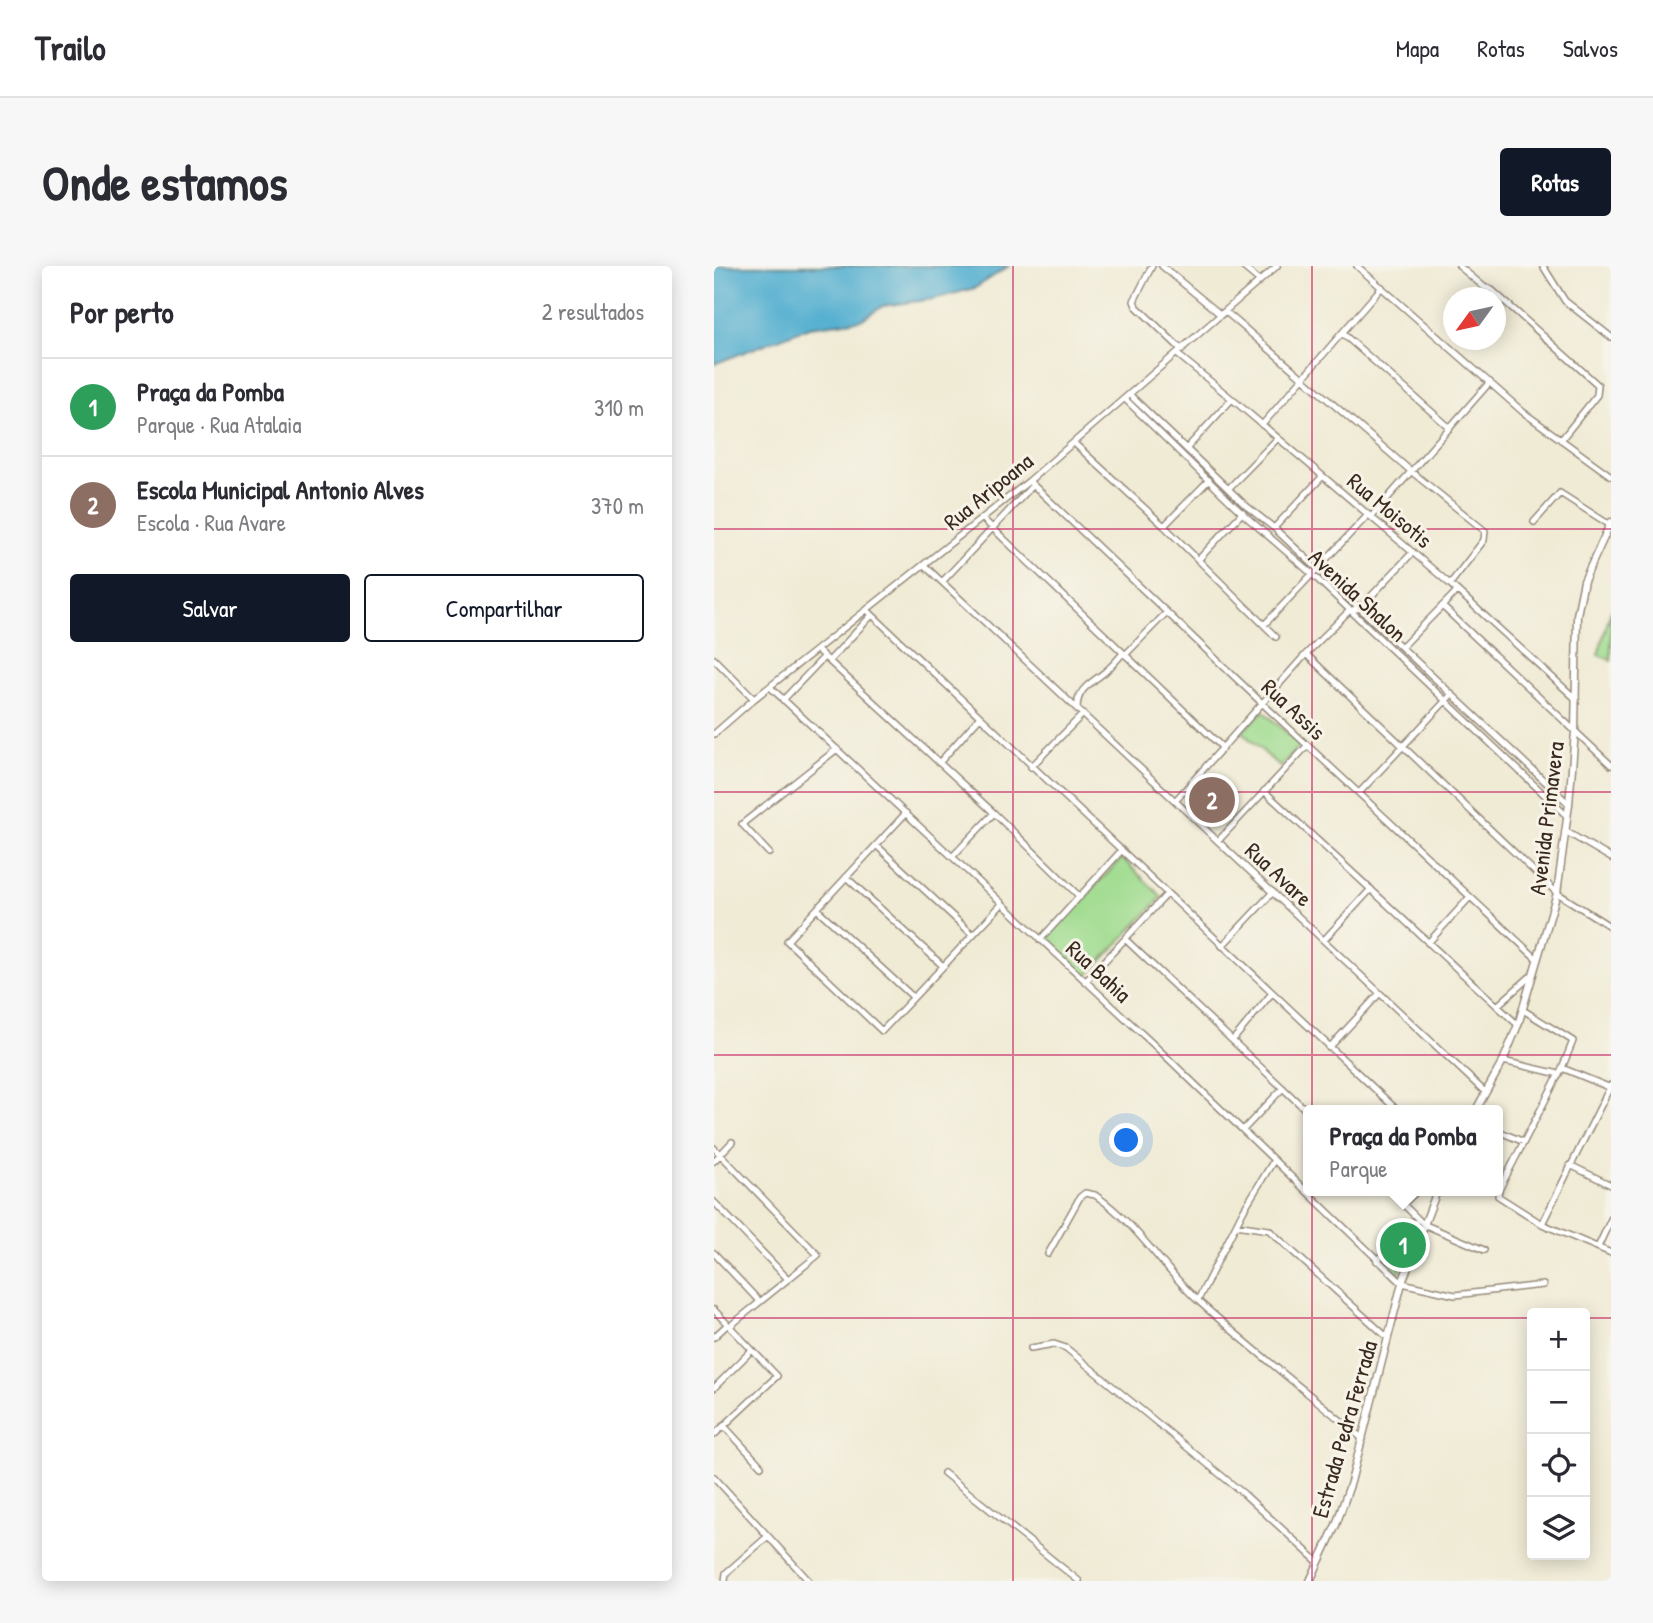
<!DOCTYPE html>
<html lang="pt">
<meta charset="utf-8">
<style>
body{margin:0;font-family:"Patrick Hand",sans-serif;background:#f7f7f7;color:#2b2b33}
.controls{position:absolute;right:21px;bottom:21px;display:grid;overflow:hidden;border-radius:7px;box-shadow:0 4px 18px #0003}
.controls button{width:63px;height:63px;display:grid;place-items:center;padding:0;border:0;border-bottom:2px solid #e1e1e2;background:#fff;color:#2b2b33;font:35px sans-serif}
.compass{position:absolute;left:729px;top:21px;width:63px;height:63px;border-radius:50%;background:#fff;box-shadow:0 4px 18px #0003;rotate:237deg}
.you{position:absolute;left:413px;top:875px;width:24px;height:24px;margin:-18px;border:5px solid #fff;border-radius:50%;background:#1a73e8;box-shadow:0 0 0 10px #1a73e833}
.badge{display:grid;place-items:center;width:46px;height:46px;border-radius:50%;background:#111827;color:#fff;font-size:23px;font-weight:700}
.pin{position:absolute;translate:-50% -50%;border:4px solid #fff;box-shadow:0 2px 7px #0006}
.popup{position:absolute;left:589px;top:839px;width:200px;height:91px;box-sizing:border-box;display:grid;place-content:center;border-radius:7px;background:#fff;filter:drop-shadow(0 2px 5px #0005);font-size:23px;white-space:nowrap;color:#7c7c81}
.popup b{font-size:26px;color:#2b2b33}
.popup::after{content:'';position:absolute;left:50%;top:100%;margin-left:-14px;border:14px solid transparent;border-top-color:#fff}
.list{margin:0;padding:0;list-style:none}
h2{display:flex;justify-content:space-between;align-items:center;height:91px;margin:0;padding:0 28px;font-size:30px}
h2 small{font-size:23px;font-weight:400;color:#7c7c81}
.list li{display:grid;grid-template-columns:46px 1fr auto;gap:21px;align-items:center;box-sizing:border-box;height:98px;padding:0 28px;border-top:2px solid #e1e1e2}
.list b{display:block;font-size:26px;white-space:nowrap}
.list p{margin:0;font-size:23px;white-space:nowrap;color:#7c7c81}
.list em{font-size:23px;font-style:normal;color:#7c7c81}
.actions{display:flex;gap:14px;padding:21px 28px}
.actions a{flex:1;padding:16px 0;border:2px solid #111827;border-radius:7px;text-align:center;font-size:24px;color:#111827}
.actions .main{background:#111827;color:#fff}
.icon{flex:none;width:38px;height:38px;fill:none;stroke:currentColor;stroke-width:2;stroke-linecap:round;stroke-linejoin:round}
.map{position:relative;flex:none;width:897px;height:1315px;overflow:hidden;border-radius:7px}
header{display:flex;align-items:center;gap:42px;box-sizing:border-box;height:98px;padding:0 35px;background:#fff;border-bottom:2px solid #e1e1e2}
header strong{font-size:33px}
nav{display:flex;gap:38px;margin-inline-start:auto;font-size:24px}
.intro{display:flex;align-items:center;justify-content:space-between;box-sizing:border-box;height:168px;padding:0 42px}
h1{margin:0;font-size:49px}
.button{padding:18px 32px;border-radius:7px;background:#111827;color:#fff;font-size:24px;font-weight:700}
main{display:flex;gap:42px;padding:0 42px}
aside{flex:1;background:#fff;border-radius:7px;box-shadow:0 4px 18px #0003}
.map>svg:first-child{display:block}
.green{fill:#a0dc90;stroke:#6e8357;stroke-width:2}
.water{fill:#52afd0;stroke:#466c77;stroke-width:2}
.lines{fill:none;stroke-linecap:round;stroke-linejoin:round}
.minor-casing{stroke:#968a7a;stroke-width:8}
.tertiary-casing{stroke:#968a7a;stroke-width:9}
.minor{stroke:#fff;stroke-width:5}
.tertiary{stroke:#fff;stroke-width:6}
.grid{fill:none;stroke:#c2185b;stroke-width:2;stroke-opacity:0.55}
.labels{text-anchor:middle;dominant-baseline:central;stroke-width:6;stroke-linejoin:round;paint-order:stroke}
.street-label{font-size:23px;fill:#3b2a1e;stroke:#f7f3e8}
</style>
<header>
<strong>Trailo</strong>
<nav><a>Mapa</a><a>Rotas</a><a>Salvos</a></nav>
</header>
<div class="intro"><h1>Onde estamos</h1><a class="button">Rotas</a></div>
<main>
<aside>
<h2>Por perto<small>2 resultados</small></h2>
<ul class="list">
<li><span class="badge" style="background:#2e9e5b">1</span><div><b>Praça da Pomba</b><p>Parque · Rua Atalaia</p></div><em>310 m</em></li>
<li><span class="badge" style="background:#8d6e63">2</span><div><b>Escola Municipal Antonio Alves</b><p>Escola · Rua Avare</p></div><em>370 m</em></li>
</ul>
<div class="actions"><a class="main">Salvar</a><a>Compartilhar</a></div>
</aside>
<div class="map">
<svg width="897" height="1315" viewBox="0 0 897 1315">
<rect width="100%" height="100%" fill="#f7f3e8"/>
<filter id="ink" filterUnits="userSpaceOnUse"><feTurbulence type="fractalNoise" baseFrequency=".0143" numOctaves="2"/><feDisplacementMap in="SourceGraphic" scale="14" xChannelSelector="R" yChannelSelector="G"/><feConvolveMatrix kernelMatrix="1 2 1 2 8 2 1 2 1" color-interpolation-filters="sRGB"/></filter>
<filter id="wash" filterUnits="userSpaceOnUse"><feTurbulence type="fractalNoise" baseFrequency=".00686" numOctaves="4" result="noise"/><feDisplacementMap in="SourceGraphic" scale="28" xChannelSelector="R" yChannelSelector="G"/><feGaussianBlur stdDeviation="1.57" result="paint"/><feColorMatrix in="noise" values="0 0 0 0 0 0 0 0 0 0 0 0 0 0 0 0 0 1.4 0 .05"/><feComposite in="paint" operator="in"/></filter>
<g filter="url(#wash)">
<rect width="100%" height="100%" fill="#f0ebd5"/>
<path class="green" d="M897 344V394L884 389Z
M549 445 585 478V481L566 501 528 466Z
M408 592 448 631 372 711 331 672Z
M700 962 684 1011 667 996Z"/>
<path class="water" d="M0 0H295L261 22 220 33 169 40 147 54 95 61 0 98Z"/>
</g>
<g filter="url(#ink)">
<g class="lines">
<g class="minor-casing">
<path id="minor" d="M438 0 420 35 422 40 468 84
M448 0 507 49
M528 0 546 15
M643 0 809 146 897 210
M745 0 770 21 778 24 884 119 883 129 847 174
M829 0 851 35 897 71
M512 46 698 206 771 265 770 274 736 318
M628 67 736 162
M463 88 518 133 736 318 862 433
M416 129 531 239 560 262 855 538
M411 133 529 248 598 308 854 551
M548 159 668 21
M360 177 450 260 562 371
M473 182 518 133
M315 215 549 438 823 693
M515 222 564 172
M657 251 776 116
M268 252 509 482
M820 256 846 227 896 259
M450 260 495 214
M560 262 608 211
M484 294 529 246
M211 300 771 826
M228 316 319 219
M728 340 897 499
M153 344 683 844
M550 359 654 249
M688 381 743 325
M103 384 280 547 366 631
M592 388 843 627 897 661
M411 389 453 346
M0 393 40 433
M115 395 157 350
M56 421 439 778 688 1017 741 1029 829 1019
M69 434 110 391
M363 443C363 421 379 417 393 404 399 399 404 393 409 387
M0 468 40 433 315 215 563 0
M225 497 265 452
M317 501 369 448
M550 525 804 759
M645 527 737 429
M461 535 592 388 635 345 646 342 699 286
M192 547 73 675 168 765 288 638
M851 565 897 592
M504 575 593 480
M162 579 259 669
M55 587 28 558 123 483
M239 590 280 547
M132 611 229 700
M103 643 199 731
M326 674 407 585
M412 674 594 846
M610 674 657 623
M714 677 756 631
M508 680 559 626
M371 716 453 628
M783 740 819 708
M809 744 859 775 848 802 785 924 784 930 828 958 897 987
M519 774 558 727
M615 782 665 728
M789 795 845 808
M848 802 897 822
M529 864 569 822
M784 865 810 876
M0 882 104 989 16 1060
M0 895 18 876
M856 899 897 919
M676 925 709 958 770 984
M0 936 74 1013
M689 938 703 925
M828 958 897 819
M522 959 555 964 674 1072
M884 981 897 953
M0 987 45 1035
M334 988 366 931 371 927 381 929C420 955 447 999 481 1032 535 1081 593 1126 649 1173
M663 995 704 953
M484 1034 529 945 560 894
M0 1044 63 1110 0 1169
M0 1071 13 1059
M317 1082 340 1078 352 1082 530 1228 604 1296
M0 1122 38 1084
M11 1161 47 1200
M230 1207 365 1315
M0 1211 95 1315
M11 1315 12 1307 53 1271"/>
</g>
<g class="tertiary-casing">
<path id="tertiary" d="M762 844 789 795 804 759 843 627 855 538 861 466 863 349 870 315 897 256
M596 1315 622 1259 637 1216 688 1017 723 925"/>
</g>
<use href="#minor" class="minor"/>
<use href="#tertiary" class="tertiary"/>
</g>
</g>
<path class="grid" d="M299 0V1315M598 0V1315M0 263H897M0 526H897M0 789H897M0 1052H818M871 1052H897"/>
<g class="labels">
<g class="street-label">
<text transform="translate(274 225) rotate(-39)">Rua Aripoana</text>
<text transform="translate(676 244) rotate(40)">Rua Moisotis</text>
<text transform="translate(644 329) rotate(43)">Avenida Shalon</text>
<text transform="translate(580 443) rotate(43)">Rua Assis</text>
<text transform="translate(832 552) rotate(-83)">Avenida Primavera</text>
<text transform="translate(565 608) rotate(43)">Rua Avare</text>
<text transform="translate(385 705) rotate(43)">Rua Bahia</text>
<text transform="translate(630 1163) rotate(-74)">Estrada Pedra Ferrada</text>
</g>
</g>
</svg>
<div class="controls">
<button>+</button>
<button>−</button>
<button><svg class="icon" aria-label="locate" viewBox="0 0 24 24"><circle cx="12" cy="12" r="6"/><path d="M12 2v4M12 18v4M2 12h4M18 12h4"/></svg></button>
<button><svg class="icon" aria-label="layers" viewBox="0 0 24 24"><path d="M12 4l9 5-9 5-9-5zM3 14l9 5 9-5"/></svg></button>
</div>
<svg class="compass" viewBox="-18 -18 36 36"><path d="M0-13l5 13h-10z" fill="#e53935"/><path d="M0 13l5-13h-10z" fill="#7c7c81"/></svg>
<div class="you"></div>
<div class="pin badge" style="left:689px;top:979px;background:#2e9e5b">1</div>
<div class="popup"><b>Praça da Pomba</b>Parque</div>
<div class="pin badge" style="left:498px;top:534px;background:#8d6e63">2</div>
</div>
</main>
